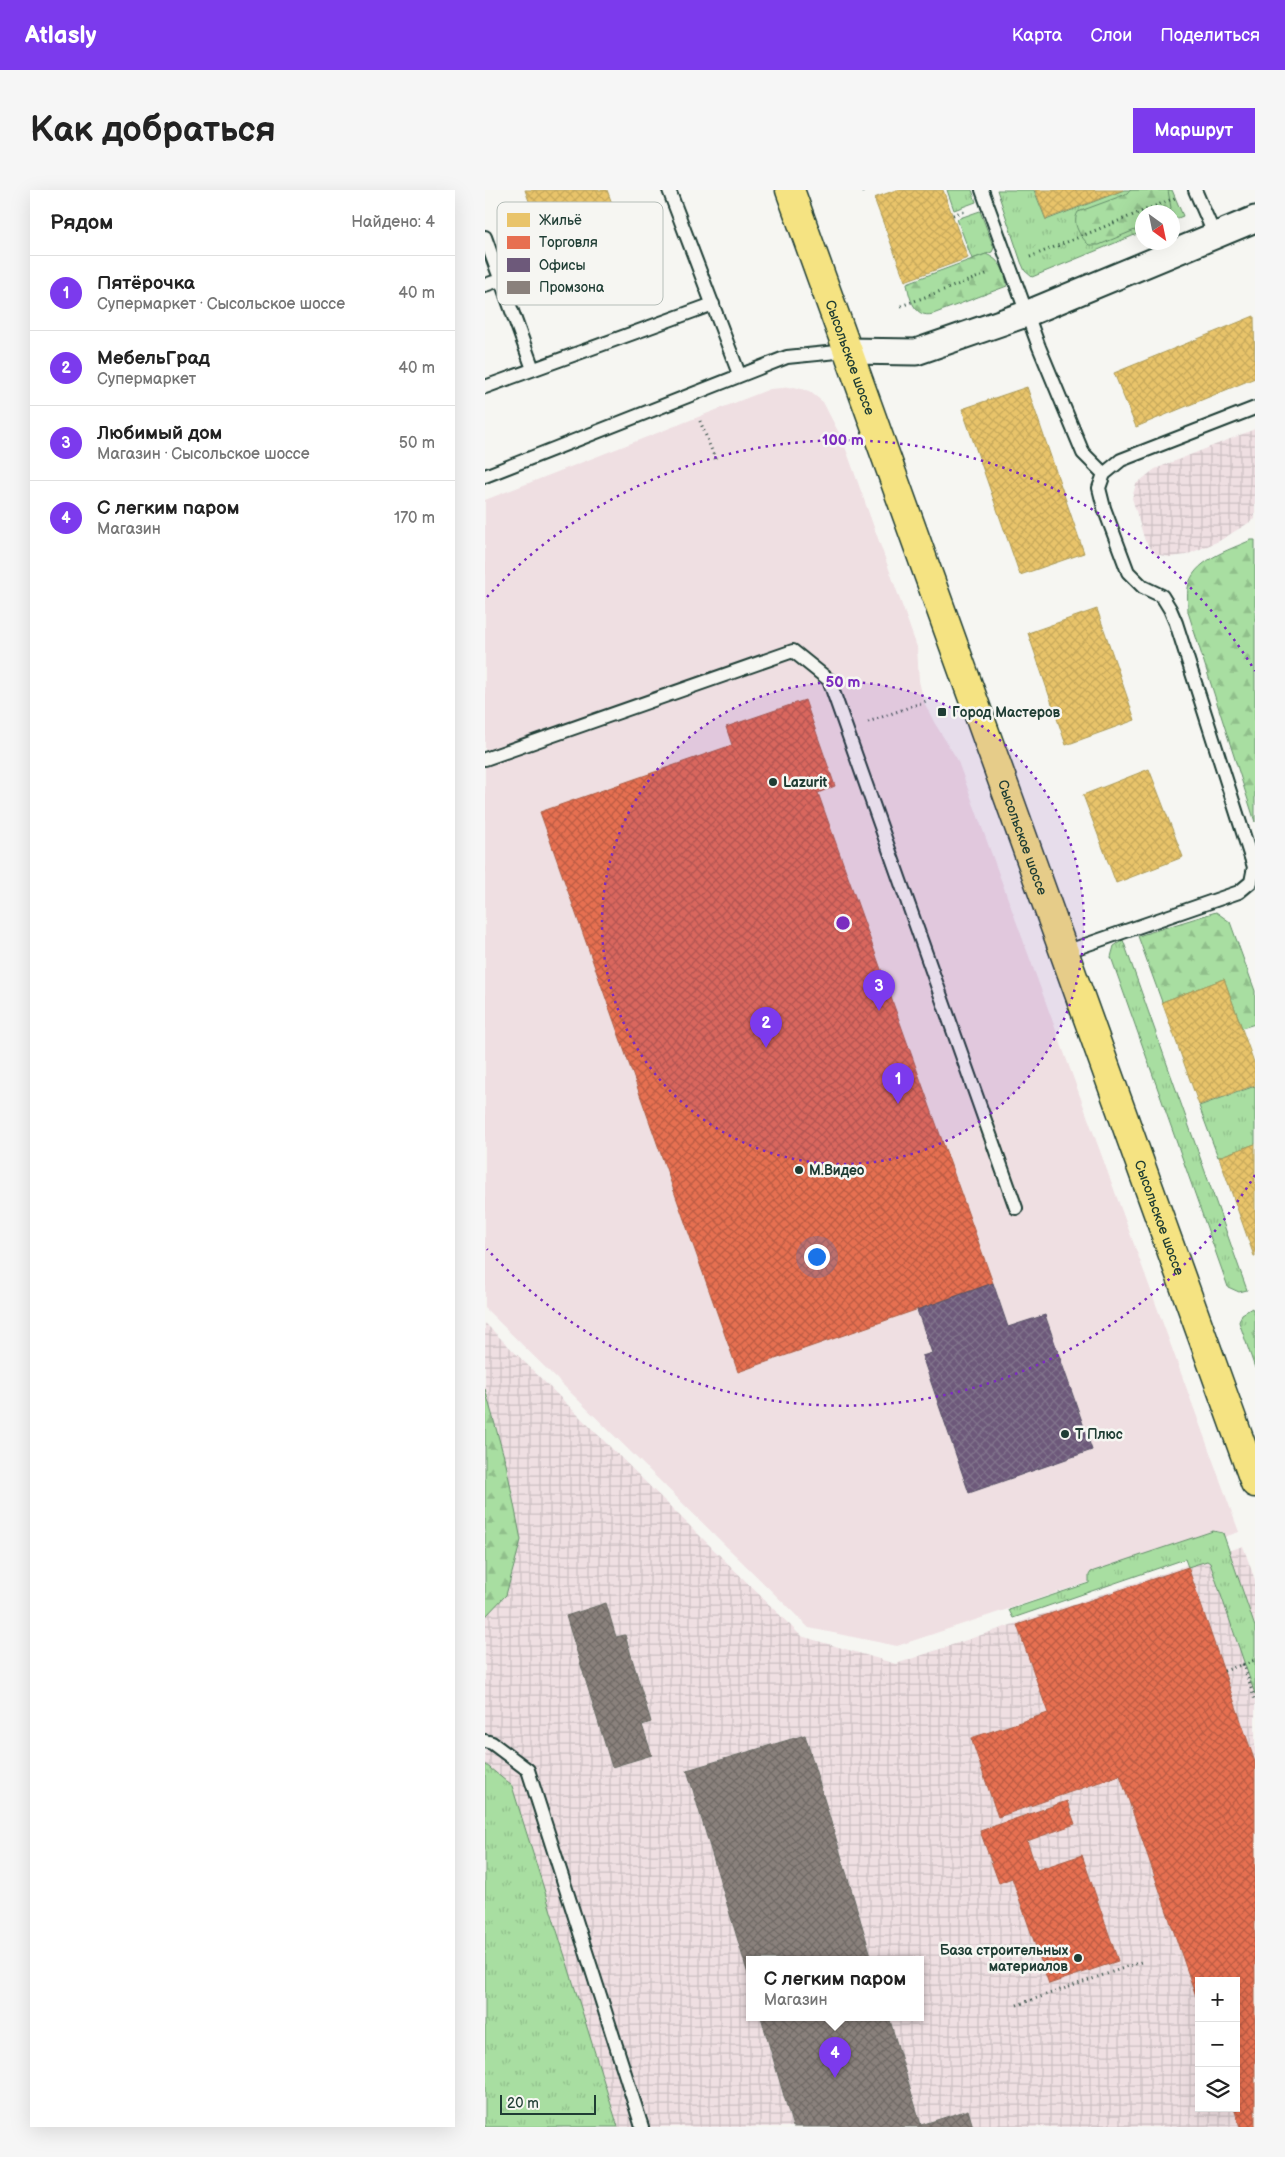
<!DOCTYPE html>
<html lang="ru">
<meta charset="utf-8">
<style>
body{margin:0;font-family:"Balsamiq Sans",sans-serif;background:#f6f6f6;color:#222}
.controls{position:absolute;right:15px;bottom:15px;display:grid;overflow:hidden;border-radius:0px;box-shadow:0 5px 20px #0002}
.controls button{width:45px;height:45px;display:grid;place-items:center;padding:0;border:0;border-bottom:1px solid #e0e0e0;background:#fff;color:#222;font:25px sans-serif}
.compass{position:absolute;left:650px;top:15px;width:45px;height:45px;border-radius:50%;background:#fff;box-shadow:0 5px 20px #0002;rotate:147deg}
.scale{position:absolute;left:15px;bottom:12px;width:96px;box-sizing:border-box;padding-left:5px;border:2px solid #1f3d34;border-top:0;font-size:14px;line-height:18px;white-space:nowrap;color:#1f3d34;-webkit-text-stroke:4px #f6f6f2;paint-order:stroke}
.you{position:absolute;left:331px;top:1066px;width:18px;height:18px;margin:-12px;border:4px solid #fff;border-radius:50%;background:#1a73e8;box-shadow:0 0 0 8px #1a73e833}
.badge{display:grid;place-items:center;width:32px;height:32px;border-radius:50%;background:#7c3aed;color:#fff;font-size:16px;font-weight:700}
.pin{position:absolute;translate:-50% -41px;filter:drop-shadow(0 1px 2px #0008)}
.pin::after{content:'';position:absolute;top:26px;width:18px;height:15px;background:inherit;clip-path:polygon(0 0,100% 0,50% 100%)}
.popup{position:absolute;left:261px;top:1766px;width:178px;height:65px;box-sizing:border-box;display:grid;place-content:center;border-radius:0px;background:#fff;filter:drop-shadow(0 1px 4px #0005);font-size:16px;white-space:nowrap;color:#767676}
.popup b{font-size:19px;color:#222}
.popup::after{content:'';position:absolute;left:50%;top:100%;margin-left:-10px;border:10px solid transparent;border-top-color:#fff}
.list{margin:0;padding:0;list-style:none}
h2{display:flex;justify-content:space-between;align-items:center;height:65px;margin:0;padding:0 20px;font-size:21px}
h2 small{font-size:16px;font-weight:400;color:#767676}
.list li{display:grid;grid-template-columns:32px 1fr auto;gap:15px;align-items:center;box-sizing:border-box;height:75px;padding:0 20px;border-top:1px solid #e0e0e0}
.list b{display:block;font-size:19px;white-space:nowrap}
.list p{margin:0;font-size:16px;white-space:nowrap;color:#767676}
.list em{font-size:16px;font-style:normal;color:#767676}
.icon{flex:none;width:28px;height:28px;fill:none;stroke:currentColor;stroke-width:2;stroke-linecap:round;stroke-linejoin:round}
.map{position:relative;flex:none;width:770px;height:1937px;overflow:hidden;border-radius:0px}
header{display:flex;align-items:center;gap:30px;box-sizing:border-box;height:70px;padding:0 25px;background:#7c3aed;color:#fff}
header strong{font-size:24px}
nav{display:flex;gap:28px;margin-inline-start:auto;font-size:18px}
.intro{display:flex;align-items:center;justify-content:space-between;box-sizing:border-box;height:120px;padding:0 30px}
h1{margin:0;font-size:35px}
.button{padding:12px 22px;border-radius:0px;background:#7c3aed;color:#fff;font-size:18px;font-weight:700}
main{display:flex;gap:30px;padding:0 30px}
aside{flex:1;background:#fff;border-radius:0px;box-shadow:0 5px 20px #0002}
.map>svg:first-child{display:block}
.built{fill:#efdfe2}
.industrial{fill:url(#industrial-grid);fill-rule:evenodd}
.grass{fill:url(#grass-tufts);stroke:#648e6a}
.forest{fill:url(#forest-firs);stroke:#648e6a}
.homes{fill:url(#homes-cross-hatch);stroke:#ac9c5a}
.shops{fill:url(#shops-cross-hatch);stroke:#ab6048}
.offices{fill:url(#offices-cross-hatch);stroke:#565165}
.industry{fill:url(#industry-cross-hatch);stroke:#6a6d66}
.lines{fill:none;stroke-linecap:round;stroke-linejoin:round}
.service-casing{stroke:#1f3d34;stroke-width:16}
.minor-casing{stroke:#1f3d34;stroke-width:29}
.primary-casing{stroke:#1f3d34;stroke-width:31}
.path{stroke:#1f3d34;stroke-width:3;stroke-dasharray:1 4;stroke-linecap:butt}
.service{stroke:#f6f6f2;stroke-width:12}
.minor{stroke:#f6f6f2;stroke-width:25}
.primary{stroke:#f5e382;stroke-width:28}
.ring{fill:none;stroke:#7b2cbf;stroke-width:2.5;stroke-dasharray:2.5 5}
.poi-dot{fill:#1f3d34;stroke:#f6f6f2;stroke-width:2}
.labels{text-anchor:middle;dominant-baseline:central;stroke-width:5;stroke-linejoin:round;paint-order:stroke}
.street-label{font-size:14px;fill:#1f3d34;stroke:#f6f6f2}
.poi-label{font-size:14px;font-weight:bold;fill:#1f3d34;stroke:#f6f6f2;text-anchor:start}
.key{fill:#f6f6f2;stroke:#b6beb9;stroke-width:1}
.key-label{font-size:14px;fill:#1f3d34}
.centre{fill:#7b2cbf;stroke:#f6f6f2;stroke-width:2.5}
.ring-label{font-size:15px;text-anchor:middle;font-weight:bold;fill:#7b2cbf;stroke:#f6f6f2;stroke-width:5;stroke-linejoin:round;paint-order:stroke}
</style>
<header>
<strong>Atlasly</strong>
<nav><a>Карта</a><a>Слои</a><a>Поделиться</a></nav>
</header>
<div class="intro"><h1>Как добраться</h1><a class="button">Маршрут</a></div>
<main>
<aside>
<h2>Рядом<small>Найдено: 4</small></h2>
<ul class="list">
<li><span class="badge">1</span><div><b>Пятёрочка</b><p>Супермаркет · Сысольское шоссе</p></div><em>40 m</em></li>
<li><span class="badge">2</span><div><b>МебельГрад</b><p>Супермаркет</p></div><em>40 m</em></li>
<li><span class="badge">3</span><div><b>Любимый дом</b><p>Магазин · Сысольское шоссе</p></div><em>50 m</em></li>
<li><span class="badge">4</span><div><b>С легким паром</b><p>Магазин</p></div><em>170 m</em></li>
</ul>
</aside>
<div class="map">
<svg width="770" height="1937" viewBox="0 0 770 1937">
<defs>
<pattern id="industrial-grid" width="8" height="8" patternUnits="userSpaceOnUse" patternTransform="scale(1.25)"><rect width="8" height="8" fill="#efdfe2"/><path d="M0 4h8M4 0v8" fill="none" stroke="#ccc0c2"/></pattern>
<pattern id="grass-tufts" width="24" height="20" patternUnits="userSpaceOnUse" patternTransform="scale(1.25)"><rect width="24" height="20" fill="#a8dea1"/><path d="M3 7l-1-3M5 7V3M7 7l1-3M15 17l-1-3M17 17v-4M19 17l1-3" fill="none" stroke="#90bf8b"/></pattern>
<pattern id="forest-firs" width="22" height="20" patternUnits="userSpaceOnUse" patternTransform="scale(1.25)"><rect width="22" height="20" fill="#a8dea1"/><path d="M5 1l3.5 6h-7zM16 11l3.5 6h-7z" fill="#90bf8b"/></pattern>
<pattern id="homes-cross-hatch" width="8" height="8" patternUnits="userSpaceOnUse" patternTransform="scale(1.25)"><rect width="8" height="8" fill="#e9c46a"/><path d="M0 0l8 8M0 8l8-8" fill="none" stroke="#c7a95c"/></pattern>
<pattern id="shops-cross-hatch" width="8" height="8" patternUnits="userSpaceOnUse" patternTransform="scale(1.25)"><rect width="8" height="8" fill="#e76f51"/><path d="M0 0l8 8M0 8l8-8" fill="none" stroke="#bb5c44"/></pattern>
<pattern id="offices-cross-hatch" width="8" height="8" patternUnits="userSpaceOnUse" patternTransform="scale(1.25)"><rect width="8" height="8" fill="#6d597a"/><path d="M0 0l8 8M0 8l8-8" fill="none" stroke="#81748c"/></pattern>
<pattern id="industry-cross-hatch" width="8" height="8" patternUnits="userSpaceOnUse" patternTransform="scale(1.25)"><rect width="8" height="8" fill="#8a817c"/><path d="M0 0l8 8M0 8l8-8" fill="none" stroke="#706b66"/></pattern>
</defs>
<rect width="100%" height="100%" fill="#f6f6f2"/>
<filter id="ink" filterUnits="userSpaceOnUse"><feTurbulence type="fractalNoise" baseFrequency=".02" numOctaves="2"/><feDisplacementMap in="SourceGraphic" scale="10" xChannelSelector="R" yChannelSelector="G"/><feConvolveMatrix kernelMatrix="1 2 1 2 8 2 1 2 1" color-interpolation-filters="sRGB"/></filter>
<g filter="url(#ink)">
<path class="built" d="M309 197 324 201 338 212 358 251 432 457 434 491 439 512 449 532 472 569 754 1342 412 1456 324 1438 0 1118V310L285 199Z"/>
<path class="industrial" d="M770 239V329L734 351 701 365 685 367 670 364 660 351 647 308 651 294 670 279Z
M0 1133 316 1446 411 1474 758 1356 770 1390V1937H0ZM265 1769H435V1827H265ZM714 1791H751V1918H714Z"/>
<path class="grass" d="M462 0H487L491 12 469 20Z
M512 0H549L561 30 639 0H687L698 26 688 30V22H658L657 42 547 87 540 81 536 72Z
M495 21 509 58 507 62 487 69 472 29Z
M638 750 762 1100 754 1102 743 1097 626 767 629 756Z
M770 896V954L733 967 714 916Z
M767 1118 770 1126V1178L754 1132 757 1124Z
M728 1341 738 1343 770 1437V1504L725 1373 722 1371 703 1377 700 1369 528 1428 524 1420 604 1393V1385L606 1382Z
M0 1574 27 1596 133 1937H0Z"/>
<path class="forest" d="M646 0H683L686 18 684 22H658L657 37 614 55H604C596 47 586 34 593 22L639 5Z
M501 64C515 70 520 80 522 96L448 124C430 129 424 108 422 93Z
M766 350H770V632L703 422C703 414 702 405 703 398 707 370 745 360 766 350Z
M731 722 745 732 770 801V834L757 838 739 789 677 812 653 746Z
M0 1199 21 1274 36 1350 21 1405 0 1427Z"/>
<path class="homes" d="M40 0H122L149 73 76 99Z
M411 0H458L483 68 420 91 389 8Z
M550 0H638L561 29Z
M769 126 770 188 651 237 629 183Z
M542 197 599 363 535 385 477 219Z
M612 419 650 530 581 555 543 443Z
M664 579 698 667 631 693 598 605Z
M739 789 770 875V895L714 915 677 812Z
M770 954V1066H769L734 967Z"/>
<path class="shops" d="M320 510 350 596 333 603 508 1093 253 1182 55 622 247 555 241 537Z
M703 1377 770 1572V1937H755L749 1918H751V1791H714V1815L635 1585 513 1627 486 1548 563 1523 532 1435Z
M582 1611 590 1634 542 1651 552 1680 597 1665 633 1771 564 1794 527 1688 514 1693 495 1641Z"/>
<path class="offices" d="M508 1093 523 1137 560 1125 607 1260 484 1303 437 1166 447 1163 432 1120Z"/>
<path class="industry" d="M121 1413 131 1447 140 1445 166 1532 157 1535 167 1565 127 1577 81 1426Z
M320 1545 387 1769H265V1791L202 1580Z
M276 1827H404L436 1935 483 1920 488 1937H308Z"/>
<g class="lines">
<g class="service-casing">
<path id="service" d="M184 0 254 184
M497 0 554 157 598 263 619 284
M710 0 730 46
M0 47 48 179
M0 95 15 90
M0 197 228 114
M0 286 302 167 362 161
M0 569 308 461 344 490 531 1018
M580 762 754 702 766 692 769 677 691 433 685 419 677 406 658 397 643 382 619 318 614 298 619 284 636 270 770 218
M0 1551 7 1553 43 1580 157 1937"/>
</g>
<g class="minor-casing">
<path id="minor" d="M362 161 431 162 541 124 770 29"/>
</g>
<g class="primary-casing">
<g id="primary">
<path id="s1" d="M305 0 770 1293"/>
</g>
</g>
<path class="path" d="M377 2 381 0
M468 25 481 20
M545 67 690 8
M416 116 504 83
M215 231 231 271
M383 532 444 510
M758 1474 770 1510
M739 1481 770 1470
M532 1815 659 1771"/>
<use href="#service" class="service"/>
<use href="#minor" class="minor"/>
<use href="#primary" class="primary"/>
</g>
</g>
<circle cx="358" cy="733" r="241" fill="#7b2cbf" fill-opacity=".12"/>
<g class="ring">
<circle cx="358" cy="733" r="241"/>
<path d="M770 985A483 483 0 0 1 2 1059M2 407A483 483 0 0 1 770 481"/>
</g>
<g class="poi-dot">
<rect x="452" y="517" width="10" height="10" rx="2.5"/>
<circle cx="288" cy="592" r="5"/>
<circle cx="314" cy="980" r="5"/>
<circle cx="580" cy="1244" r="5"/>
<circle cx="593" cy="1768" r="5"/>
</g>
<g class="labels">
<g class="street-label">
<text stroke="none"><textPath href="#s1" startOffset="178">Сысольское шоссе</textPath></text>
<text stroke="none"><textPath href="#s1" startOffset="688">Сысольское шоссе</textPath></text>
<text stroke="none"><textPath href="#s1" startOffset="1092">Сысольское шоссе</textPath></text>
</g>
<g class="poi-label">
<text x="467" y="522">Город Мастеров</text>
<text x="298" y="592">Lazurit</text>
<text x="324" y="980">М.Видео</text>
<text x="590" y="1244">Т Плюс</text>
<text x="583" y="1760" text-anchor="end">База строительных<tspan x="583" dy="16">материалов</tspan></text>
</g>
</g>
<rect x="12" y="12" width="166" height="103" rx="8" class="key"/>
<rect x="22" y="23" width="23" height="14" fill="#e9c46a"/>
<rect x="22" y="46" width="23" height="13" fill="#e76f51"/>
<rect x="22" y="68" width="23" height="14" fill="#6d597a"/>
<rect x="22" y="91" width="23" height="13" fill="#8a817c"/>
<g class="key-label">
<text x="54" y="35">Жильё</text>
<text x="54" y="57">Торговля</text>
<text x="54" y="80">Офисы</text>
<text x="54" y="102">Промзона</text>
</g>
<circle cx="358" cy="733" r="8" class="centre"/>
<g class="ring-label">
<text x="358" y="255">100 m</text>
<text x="358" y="497">50 m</text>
</g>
</svg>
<div class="controls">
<button>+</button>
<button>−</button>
<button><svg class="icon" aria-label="layers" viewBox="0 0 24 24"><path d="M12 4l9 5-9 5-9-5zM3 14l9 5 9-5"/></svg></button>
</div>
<svg class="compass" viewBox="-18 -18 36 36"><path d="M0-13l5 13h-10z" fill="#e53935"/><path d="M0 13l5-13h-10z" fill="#767676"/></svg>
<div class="scale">20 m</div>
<div class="you"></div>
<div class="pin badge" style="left:413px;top:914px">1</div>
<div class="pin badge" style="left:281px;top:858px">2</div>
<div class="pin badge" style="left:394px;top:821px">3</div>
<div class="pin badge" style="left:350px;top:1888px">4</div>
<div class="popup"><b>С легким паром</b>Магазин</div>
</div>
</main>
